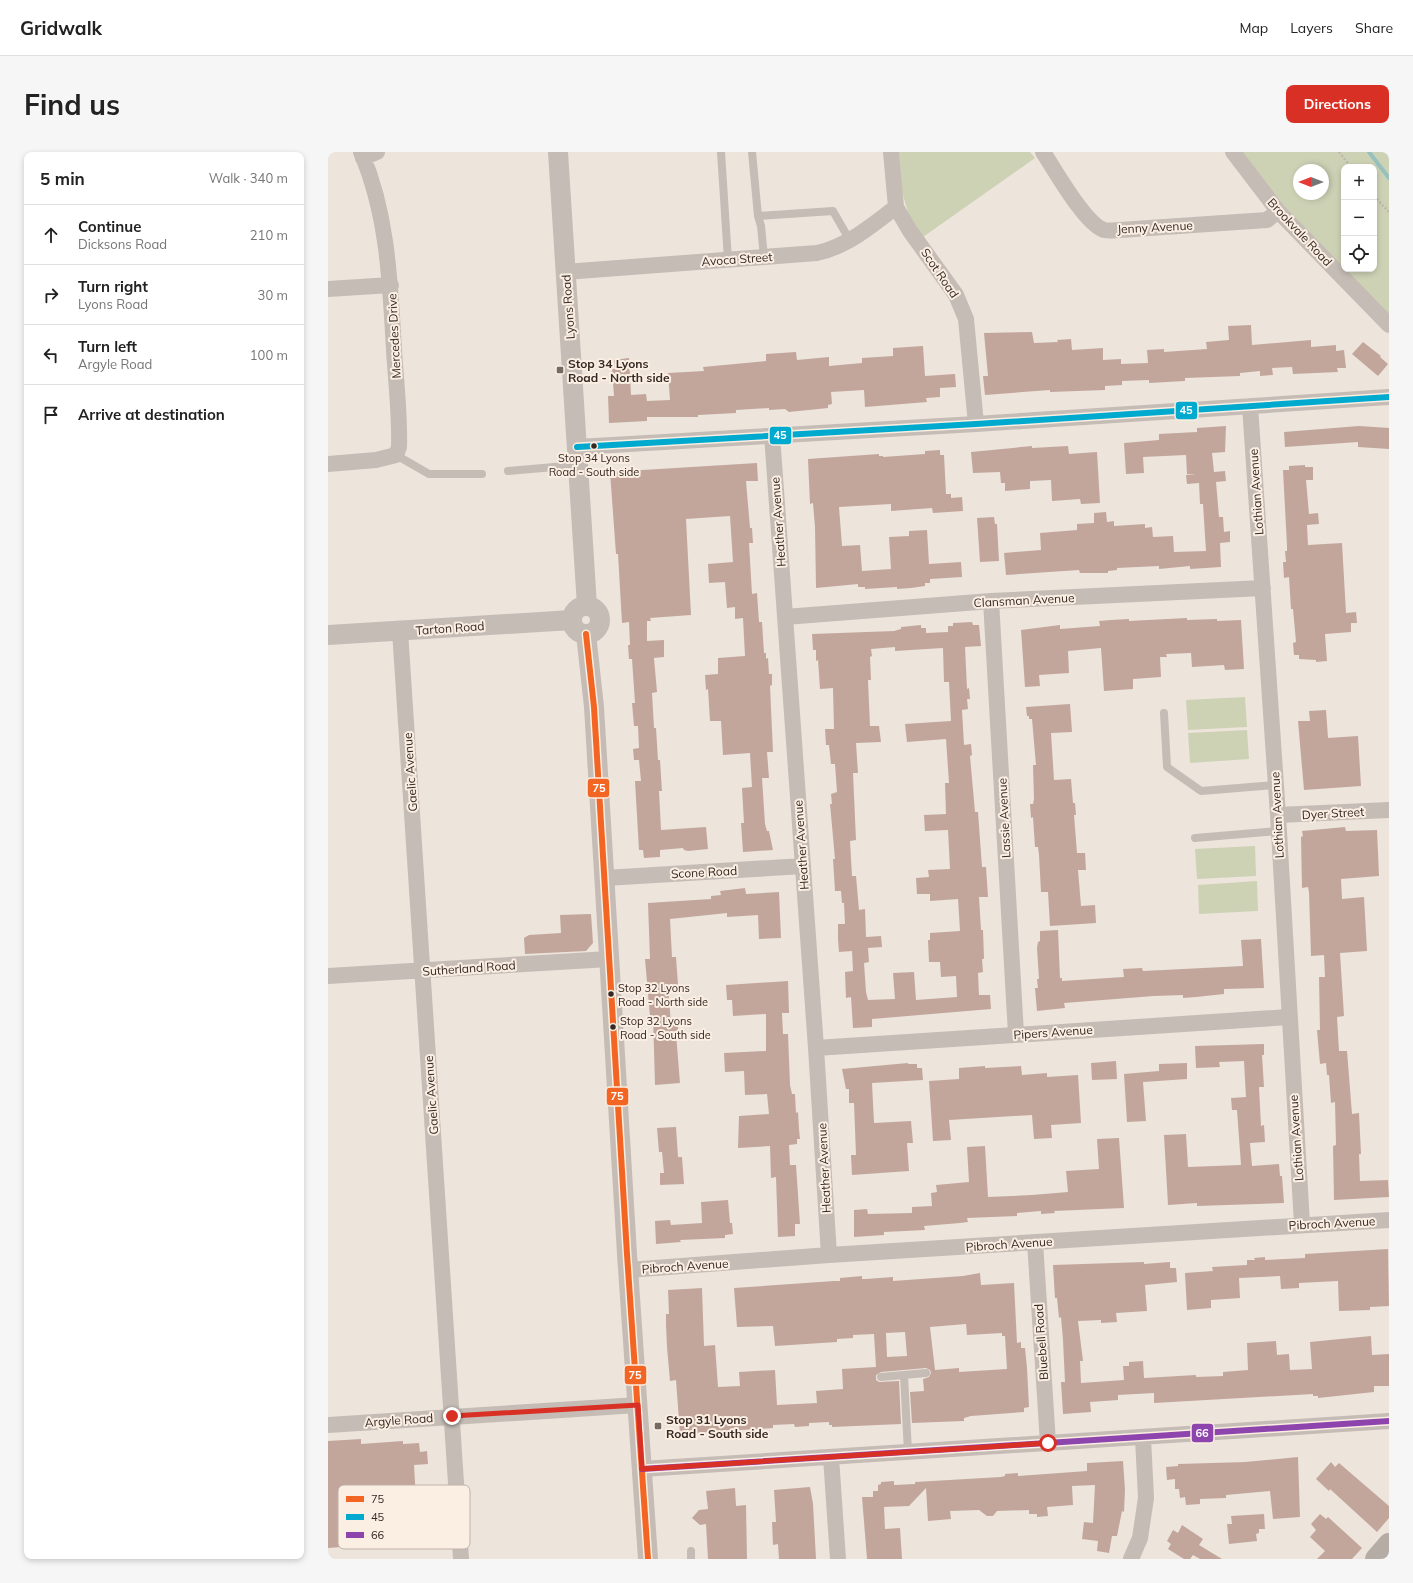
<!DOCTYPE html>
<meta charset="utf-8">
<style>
body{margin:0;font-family:Mulish,sans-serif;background:#f6f6f6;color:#222}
.controls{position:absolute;right:12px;top:12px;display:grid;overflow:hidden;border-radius:8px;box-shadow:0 2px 6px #0003}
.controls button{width:36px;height:36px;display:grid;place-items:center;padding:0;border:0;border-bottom:1px solid #e0e0e0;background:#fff;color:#222;font:20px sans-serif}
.compass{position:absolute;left:965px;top:12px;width:36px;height:36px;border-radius:50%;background:#fff;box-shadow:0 2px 6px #0003;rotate:270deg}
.stop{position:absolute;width:12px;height:12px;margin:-9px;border:3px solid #d93025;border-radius:50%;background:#fff}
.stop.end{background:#d93025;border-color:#fff;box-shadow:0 1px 4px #0008}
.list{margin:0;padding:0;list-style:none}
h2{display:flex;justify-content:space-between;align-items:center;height:52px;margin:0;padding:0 16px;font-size:17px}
h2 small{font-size:13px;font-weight:400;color:#767676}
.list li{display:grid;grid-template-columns:26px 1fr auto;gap:12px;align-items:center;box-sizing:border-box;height:60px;padding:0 16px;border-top:1px solid #e0e0e0}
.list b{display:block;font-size:15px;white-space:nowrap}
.list p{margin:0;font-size:13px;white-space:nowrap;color:#767676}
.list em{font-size:13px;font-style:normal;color:#767676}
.icon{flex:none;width:22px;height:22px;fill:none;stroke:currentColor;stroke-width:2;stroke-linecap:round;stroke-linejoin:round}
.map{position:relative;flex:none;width:1061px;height:1407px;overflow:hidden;border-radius:8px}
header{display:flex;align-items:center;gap:24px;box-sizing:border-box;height:56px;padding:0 20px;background:#fff;border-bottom:1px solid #e0e0e0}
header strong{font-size:19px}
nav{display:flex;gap:22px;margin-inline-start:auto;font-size:14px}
.intro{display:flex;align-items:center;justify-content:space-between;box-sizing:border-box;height:96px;padding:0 24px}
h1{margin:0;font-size:28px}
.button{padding:10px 18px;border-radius:8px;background:#d93025;color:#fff;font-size:14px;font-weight:700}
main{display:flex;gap:24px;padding:0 24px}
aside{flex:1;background:#fff;border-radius:8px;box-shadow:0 2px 6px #0003}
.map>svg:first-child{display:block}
.green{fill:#ced2b5;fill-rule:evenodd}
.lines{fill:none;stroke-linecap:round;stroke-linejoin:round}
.stream{stroke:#97c1bf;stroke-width:4}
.building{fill:#c2a69c;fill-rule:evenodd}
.path{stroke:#beb5ae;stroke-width:2.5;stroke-dasharray:2 2;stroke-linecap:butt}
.service{stroke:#c5bcb6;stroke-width:8}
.minor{stroke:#c5bcb6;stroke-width:16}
.tertiary{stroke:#c5bcb6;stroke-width:20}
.secondary{stroke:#b6aca6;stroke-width:22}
.bus-1-casing{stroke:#fbeee2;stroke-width:9}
.bus-2-casing{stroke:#fbeee2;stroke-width:9}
.bus-3-casing{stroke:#fbeee2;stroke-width:9}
.bus-1{stroke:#f26522;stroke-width:6}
.bus-2{stroke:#00a9ce;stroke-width:6}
.bus-3{stroke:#8e44ad;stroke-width:6}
.route{stroke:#d93025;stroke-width:5}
.poi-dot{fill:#756a64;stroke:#fbeee2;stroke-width:1.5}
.bus-dot{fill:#352924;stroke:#fbeee2;stroke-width:1.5}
.labels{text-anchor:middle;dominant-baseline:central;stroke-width:4;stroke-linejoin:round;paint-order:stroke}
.bus-label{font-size:11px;fill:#352924;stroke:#fbeee2;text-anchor:start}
.street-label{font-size:12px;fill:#352924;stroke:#fbeee2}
.poi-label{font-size:12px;font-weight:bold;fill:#352924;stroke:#fbeee2;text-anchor:start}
.key{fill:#fbeee2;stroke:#c0b3a9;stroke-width:1}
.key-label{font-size:11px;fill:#352924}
.line-badge{stroke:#fbeee2;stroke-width:1.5}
.badge-label{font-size:11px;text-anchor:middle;font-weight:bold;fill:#fff}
</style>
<header>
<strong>Gridwalk</strong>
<nav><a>Map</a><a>Layers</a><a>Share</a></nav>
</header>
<div class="intro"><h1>Find us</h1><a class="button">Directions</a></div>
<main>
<aside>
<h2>5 min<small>Walk · 340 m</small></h2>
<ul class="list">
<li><svg class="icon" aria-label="ahead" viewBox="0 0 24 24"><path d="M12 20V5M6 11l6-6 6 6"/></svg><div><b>Continue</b><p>Dicksons Road</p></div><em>210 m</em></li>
<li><svg class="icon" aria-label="right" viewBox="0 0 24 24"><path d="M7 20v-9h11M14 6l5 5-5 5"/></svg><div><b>Turn right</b><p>Lyons Road</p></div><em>30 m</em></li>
<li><svg class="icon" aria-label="left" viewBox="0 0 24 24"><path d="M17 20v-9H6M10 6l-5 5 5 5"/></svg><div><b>Turn left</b><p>Argyle Road</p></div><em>100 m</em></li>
<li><svg class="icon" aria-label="arrive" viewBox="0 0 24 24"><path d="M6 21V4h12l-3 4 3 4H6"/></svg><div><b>Arrive at destination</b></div></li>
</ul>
</aside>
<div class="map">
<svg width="1061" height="1407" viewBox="0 0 1061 1407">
<rect width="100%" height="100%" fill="#ede4dc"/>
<path class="green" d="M571 0H702L707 6 595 85 581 63 574 40Z
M905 0H1061V166ZM1016 15H1046V117H1016ZM971 18H995V42H971Z
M917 545 919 575 860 578 858 548Z
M919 578 921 607 862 611 860 581Z
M927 694 928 724 869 727 867 697Z
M929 729 930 759 871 762 870 733Z"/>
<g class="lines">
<path class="stream" d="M1041 0 1061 26"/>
</g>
<path class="building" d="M923 173 924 193 983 188V195L1008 193V199L1016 198 1018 216H1009L1010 220 965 222 964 215 944 216 945 223 932 224V219L912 221V224L857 226V229L821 231V228L794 229V233L777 234V238L722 240V238L657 243 655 224H660L656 181 704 180 706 191 730 190 729 188 743 187 744 198 775 196V208L793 207V212L820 211 819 198 836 197V200L879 197 878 190 901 188 900 174Z
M1035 190 1053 204 1052 205 1060 212 1050 224 1024 202Z
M595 194 597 224 627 222 628 235 612 236V245L598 246 599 250 537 255 536 238 503 240 504 252 500 253V256L461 260 457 257 441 258V256L424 257 408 258V261L370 263V265H319V269L281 271 280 244H286L284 217H287L286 208 301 206 303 243 318 242 319 249 342 248 340 221 376 219 375 215 438 209V202L468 200 469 208 501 205V214L534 211V206L565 204V196Z
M898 274 897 300 884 301 886 320 897 319 898 329 888 330 891 365H895L896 380 902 379V390L892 391 893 415 862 417V414L831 417V414L789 416V418L780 419V421H752L751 418 678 423 676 401 713 398 712 381 749 378V372L766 371V361L778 360 779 370 786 369V374L817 372V376L824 375 825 385 845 384 846 400 878 399 875 352H872L871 331 859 332 858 323 868 322H859L858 303 815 305 816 321 798 322 796 291 831 288V282L869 280V276Z
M1031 274 1061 276V297L1030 295V290L957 295 956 280Z
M704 294V296L740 294 741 302 769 300 772 351 753 352 752 347 724 349 723 328 702 329V337L677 339V331H673L672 320 645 321 643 300Z
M612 298V303H616L618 342H623V346L634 345 635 359 605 361 604 356 563 359V352L511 355 514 394 532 393 534 419 563 417 561 385 581 384V379L599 378 601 412 633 410 634 425 602 427V431H597V434L583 436 569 437V435L537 437V435H530V432L488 436 487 375 485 351 482 352 480 307 551 302V304H555V305L597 302V299Z
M429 311 430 329H418L422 376H424L425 391H421L424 442 429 441 431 470H434L436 501H438V507L440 506 441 522H444V533L442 534 445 600H439L441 626H434L437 672 439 679H441L445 698 415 700 413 671H416L414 636 424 635 422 601 395 603 393 569H382L380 537 378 538 377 523 390 522V506L417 504 415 466 407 467V455L399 456 397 430 381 431 380 412 405 410 402 364 358 367 363 463 322 466 323 469H319V489L336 488V505L326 506 329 540 324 541 326 576H328L330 608H332L334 639H331L333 678 378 675 380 697 360 699 356 698 355 696 332 698V705L316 706 315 698H311L307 629H313L311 608H306L305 597 311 596 310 574H306L304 551H307L304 507H301L300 493H302L301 470 294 471 290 402H288L282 320Z
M977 313V315H985V328H978L981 362 990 361 991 372 979 373 980 393 1014 391 1018 461 1028 460 1029 471H1023V480L997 482 999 509 988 510V508L971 507V503H966L965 491 968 490 965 457H963L961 425 956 426 955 410H958L957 399H959V394L955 318H961V314Z
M666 365 667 372H669L671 409 652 410 649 366Z
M859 466V468L889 467V469L913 468 916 517 897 518 896 513 864 515 863 501 838 502 839 505H832L833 525 805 527V537L776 539 773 496 740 499 741 521 711 523 712 534 697 535 693 478 732 473V477L772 474 771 469 783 468 801 467V469Z
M644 470 645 473H651L653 494 637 495 639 537 641 536 642 547H639L640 557 634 558 636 593 643 592 644 603 642 604 647 660H650L654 715H658L660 745H651L653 778H655L656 807H654L655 820 650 821 651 843H662L663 857 544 867V875L525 876 523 845 518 846 517 820 525 819 524 799 511 800 510 787V772H517L516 751H514L513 739H507L505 707H507L502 652H504L503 642 509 640 507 612H503L501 593H498L497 577H506L505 536 492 537 490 508 488 509V498H485L484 482 566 479 573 477V475L593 473V476H598V481L620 480V474H625V471ZM567 495V499L615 496 616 530H621L623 569 577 572 579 590 618 587 621 631H617L618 662 596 663 597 679 620 678 622 717 600 718 601 725 588 726 589 742H602V749L630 747 632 779 602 781V788H600L601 810H612L613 825 628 824 629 845 588 848 586 820 565 821 567 847 540 848 538 840 536 811 541 810 540 796 554 795 553 784 538 785 537 757 531 758 528 724H524L522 689 528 688 525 621H530L528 591 553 590 551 574H542L540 528H543L542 505 544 504 543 497Z
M742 552 744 580 723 581 726 628 743 627 745 651H747L748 663H746L749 701H757L758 718H750L753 754 767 753 768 771 722 774 720 740H713L711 703 710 695H707L705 665 703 666 702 652H705L706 647 705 613H708L704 567H701V564H699L698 555Z
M998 558 1000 586 1030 584 1033 634 976 638 970 569H982L981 559Z
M1017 675 1018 679 1049 678 1051 724 1013 727 1014 747 1036 745 1039 799 1012 801 1016 864 1009 865 1011 899H1019L1024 962 1031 961 1033 1002H1031L1032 1029 1060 1028 1061 1045 1006 1048 1005 994 1008 993 1007 950 1003 951 1001 923H999L998 911 992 912 989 878H992L991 825H997L996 803 983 804 981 740 980 735 974 736 973 685 975 684 974 679Z
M417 736 418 742 451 740 453 786 431 787 430 763 399 765V761L342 767 344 805H348L350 833H340L343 872H350V881L348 882 352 931 327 933 325 863 322 864 317 807H322L320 751 383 747V744L393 743 392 739Z
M263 762 265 791 258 799 197 802 196 786 201 783 233 781 232 763Z
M730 778 732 826H734V829L796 825 795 817 814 816 815 819 915 814 913 788 933 787 936 836 896 837V842L868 845 855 846V843L826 844 736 851 737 856 709 859 707 836H710L709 827H711L709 796 710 790 712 789V779Z
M460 829 461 861H454L455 882H460L462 933 464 942H467L468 961 470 960 471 977 472 987H469V992L461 993 462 1013H468L472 1072H467V1084L450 1085 448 1025 443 1026 442 994 410 996 411 964 441 962 439 942 417 943 416 919 397 920 396 901 438 899V862L405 864 404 848H399L398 833Z
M936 892V903H934L936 935H931L933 974 936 973 937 990 922 991 924 1014 951 1012 952 1024H954L956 1051 869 1054V1051L840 1053 836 983 858 982 860 1015 913 1013 909 958H904L903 946 918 945 916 909 891 910 892 915 868 916 867 894Z
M788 909 789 927 764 928 763 911Z
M580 911V912H589V916H594L595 928 544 931 546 971 583 969 585 991H579L581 1019 524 1023 523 1003H528L526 951H521V937H518L514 917Z
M859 911V927L815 930 818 969 799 970 796 922 831 919V912Z
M657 914V916L693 914 694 923 719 921V925L750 923 753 971 723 973 724 986 706 987 704 963 621 968 623 988 605 989 601 929 631 927V916Z
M348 975 350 1005H354L356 1032 332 1033V1021H336L334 1000H331L329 976Z
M791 986 796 1056 726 1059 727 1061 713 1062V1059L689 1061V1064L639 1066 640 1070 632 1071 596 1074 597 1078 556 1080V1083L526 1085V1058L539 1057 540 1062 584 1061V1055L604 1054 603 1041 609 1040 608 1033 641 1030 639 995 657 994 660 1045 704 1043 740 1040 738 1019 771 1017 769 987Z
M400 1048 402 1071H404L405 1082 397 1083V1086L352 1088 353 1090 328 1092 327 1069 342 1068 343 1073 374 1071 373 1050Z
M1060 1097 1061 1154 1042 1155V1158L1011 1159 1010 1129 971 1131V1136L953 1137 952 1124 911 1126 912 1146 883 1148V1156L859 1158 857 1121 885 1119 884 1115 919 1113V1108H927L926 1106 937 1105V1108L977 1106V1102Z
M816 1110V1112L842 1110V1116H848L849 1130 817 1133 819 1159 788 1161 789 1170 773 1171V1168L750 1169 755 1209H752L753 1231 796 1228 795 1214H801V1210L815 1209 816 1226 868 1223V1225L895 1224V1220L920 1218 919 1191 948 1189 949 1203 961 1202 962 1218 984 1217 982 1190 1043 1184 1044 1203 1061 1202V1234H1046V1240L990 1246V1244H985V1242L826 1251V1241L790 1243V1248L762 1250 763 1260 735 1262 733 1230H737L735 1188 733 1165 731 1166 729 1146H727L725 1113Z
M652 1121 653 1133 686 1131 689 1191 693 1190V1196H697L699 1216 701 1255 696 1256V1260L643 1264 636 1266V1269L584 1271 582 1240 596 1239 595 1227 601 1225 603 1221 602 1218 598 1216 553 1220 548 1223V1228L551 1230 571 1229 573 1272 504 1275V1273H501V1270L481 1271V1274L467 1275 466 1272 445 1273V1276L352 1282 348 1228 342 1229 339 1195 338 1173V1162H341L340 1138 374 1136 376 1194 387 1193 390 1235 412 1234 411 1220 447 1218 449 1253 489 1251 488 1239 515 1237 514 1217 548 1215 546 1182 525 1183V1186L509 1187V1190L447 1194 445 1174 409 1175 406 1136 506 1129H512V1126L534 1124V1127H538L565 1125V1129L635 1124ZM638 1172 639 1183 674 1181V1184H677L679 1217 631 1220V1216L607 1218 602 1175ZM577 1180 579 1204 559 1205 558 1181Z
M33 1287V1292L75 1289V1292L91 1291 92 1300 99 1299 100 1312 86 1313 88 1348H83L84 1356 41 1359 42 1393 0 1396V1289Z
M970 1305 972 1365 945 1367 942 1339 898 1343V1346L872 1347V1352L858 1353 857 1345 852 1346 851 1337H847V1327L839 1328 838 1315 850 1314V1312L917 1310Z
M795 1309 797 1338 796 1360 794 1359 789 1384H784L781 1401 769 1399 770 1389 754 1387 756 1370 765 1371 767 1333 744 1334 745 1353 719 1355 720 1364 709 1365V1362H701V1358L669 1359 665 1364H659L651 1358 622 1359 623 1367 600 1369 598 1336 581 1354 556 1355 557 1377 572 1376 574 1407H539L534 1345H545V1339H550V1333L553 1332V1330L566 1329V1333L587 1332V1330L673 1325 677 1324V1322L690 1321V1324L759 1319V1311Z
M1003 1310 1007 1315 1011 1311 1061 1354V1366L1049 1380 1002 1337 1001 1339 988 1327Z
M482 1335 485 1352 488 1407H451L450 1392 445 1393 444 1370H448L446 1338Z
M407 1336 408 1354 418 1353 419 1407H380L378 1372 372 1373 364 1366 371 1358 380 1357 378 1339Z
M936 1362 937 1377H931V1381L928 1382 929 1389 901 1392 899 1372H904L903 1364Z
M992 1362 998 1367 1000 1365 1034 1396 1024 1407H989L997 1399 982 1385 988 1378 983 1372Z
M854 1373 875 1387 871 1393 894 1407H872L865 1403 862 1407H856L840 1397 843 1392 839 1389 845 1378 850 1381Z"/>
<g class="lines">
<path class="path" d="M1011 0 1023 15
M1046 44 1061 60"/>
<path class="service" d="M393 0 400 108
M424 0 430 64 433 74 436 105
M430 64 505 59 521 87
M68 303 101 322H154
M180 319 249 313
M836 561 839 615 873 639 948 633
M867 686 950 679
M576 1223 580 1300
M553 1225 598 1221
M363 1399V1407"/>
<path class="minor" d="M563 0 568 55 582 79 628 143 638 167 648 272
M715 0C727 18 757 72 776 78 781 79 787 78 792 78L939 68 950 59
M905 0 950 59 1061 173
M35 6 49 0
M237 120 489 101C518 95 545 73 568 55
M0 137 63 133
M922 254 950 663 974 1072
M444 283 488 896 501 1103
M249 295 648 272 1061 245
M0 312 48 308 68 303 71 295C72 263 68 230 66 198 62 130 60 63 33 0
M663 449 688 882
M457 465 663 449 935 436
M72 479 133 1407
M950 663 1061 658
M277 726 475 714
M0 824 281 807
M488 896 961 865
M707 1090 720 1291
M300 1118 501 1103 1061 1068
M0 1273 310 1253
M503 1305 510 1407
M314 1317 1061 1269
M803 1407 812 1386 818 1346 815 1286"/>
<path class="tertiary" d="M230 0 259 454
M244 468a14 14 0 1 1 28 0a14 14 0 1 1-28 0Z
M258 482 266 555 299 1102 320 1407
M0 483 244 468"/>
<path class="secondary" d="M1048 1407 1061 1392"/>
<g class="bus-1-casing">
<path id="bus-1" d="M258 482 266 555 299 1102 320 1407"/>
</g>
<g class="bus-2-casing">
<path id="bus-2" d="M249 295 648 272 1061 245"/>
</g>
<g class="bus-3-casing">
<path id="bus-3" d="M314 1317 1061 1269"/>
</g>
<use href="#bus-1" class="bus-1"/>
<use href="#bus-2" class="bus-2"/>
<use href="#bus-3" class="bus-3"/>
</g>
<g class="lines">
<path class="route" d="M124 1264 310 1253 314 1317 720 1291"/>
</g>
<g class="poi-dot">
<rect x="228" y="214" width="8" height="8" rx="2"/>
<rect x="326" y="1270" width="8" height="8" rx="2"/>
</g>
<g class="bus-dot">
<circle cx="266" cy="294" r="3.5"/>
<circle cx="283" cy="842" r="3.5"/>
<circle cx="285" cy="875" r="3.5"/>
</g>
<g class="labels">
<g class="bus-label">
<text x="266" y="306" text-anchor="middle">Stop 34 Lyons<tspan x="266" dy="14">Road - South side</tspan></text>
<text x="290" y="836">Stop 32 Lyons<tspan x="290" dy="14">Road - North side</tspan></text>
<text x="292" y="869">Stop 32 Lyons<tspan x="292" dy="14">Road - South side</tspan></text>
</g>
<g class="street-label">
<text transform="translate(827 75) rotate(-3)">Jenny Avenue</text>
<text transform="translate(972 80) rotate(47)">Brookvale Road</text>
<text transform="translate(409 107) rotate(-4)">Avoca Street</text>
<text transform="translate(612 121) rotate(56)">Scot Road</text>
<text transform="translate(240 155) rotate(-94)">Lyons Road</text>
<text transform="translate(66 184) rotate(-93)">Mercedes Drive</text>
<text transform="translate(928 340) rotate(-94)">Lothian Avenue</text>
<text transform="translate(450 370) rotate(-94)">Heather Avenue</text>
<text transform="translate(696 448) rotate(-3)">Clansman Avenue</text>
<text transform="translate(122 476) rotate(-4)">Tarton Road</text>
<text transform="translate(82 620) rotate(-94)">Gaelic Avenue</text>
<text transform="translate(1005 661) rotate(-3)">Dyer Street</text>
<text transform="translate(949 663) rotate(-93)">Lothian Avenue</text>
<text transform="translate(676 666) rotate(-93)">Lassie Avenue</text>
<text transform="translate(473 693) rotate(-94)">Heather Avenue</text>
<text transform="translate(376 720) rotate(-3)">Scone Road</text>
<text transform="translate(141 816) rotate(-4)">Sutherland Road</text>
<text transform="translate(725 880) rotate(-4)">Pipers Avenue</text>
<text transform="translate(103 943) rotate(-94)">Gaelic Avenue</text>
<text transform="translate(968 986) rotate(-94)">Lothian Avenue</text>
<text transform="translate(496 1016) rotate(-93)">Heather Avenue</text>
<text transform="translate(1004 1071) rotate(-3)">Pibroch Avenue</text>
<text transform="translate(681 1092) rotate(-4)">Pibroch Avenue</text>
<text transform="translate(357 1114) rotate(-4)">Pibroch Avenue</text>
<text transform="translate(713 1190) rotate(-94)">Bluebell Road</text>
<text transform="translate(71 1268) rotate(-4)">Argyle Road</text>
</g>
<g class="poi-label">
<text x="240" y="211">Stop 34 Lyons<tspan x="240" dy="14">Road - North side</tspan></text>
<text x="338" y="1267">Stop 31 Lyons<tspan x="338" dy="14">Road - South side</tspan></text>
</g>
</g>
<rect x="10" y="1333" width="132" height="64" rx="6" class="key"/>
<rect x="18" y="1344" width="18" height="6" fill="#f26522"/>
<rect x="18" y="1362" width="18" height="6" fill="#00a9ce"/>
<rect x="18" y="1380" width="18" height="6" fill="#8e44ad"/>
<g class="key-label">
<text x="43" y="1351">75</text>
<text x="43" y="1369">45</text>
<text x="43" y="1387">66</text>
</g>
<g class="line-badge">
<rect x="847" y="249" width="23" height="19" rx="4" fill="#00a9ce"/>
<rect x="441" y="274" width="23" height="19" rx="4" fill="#00a9ce"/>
<rect x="259" y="626" width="23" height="20" rx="4" fill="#f26522"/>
<rect x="278" y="935" width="23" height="19" rx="4" fill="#f26522"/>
<rect x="296" y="1213" width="23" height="20" rx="4" fill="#f26522"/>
<rect x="863" y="1271" width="23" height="20" rx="4" fill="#8e44ad"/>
</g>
<g class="badge-label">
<text x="858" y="262">45</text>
<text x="452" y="287">45</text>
<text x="271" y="640">75</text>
<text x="289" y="948">75</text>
<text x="307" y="1227">75</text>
<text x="874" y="1285">66</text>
</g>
</svg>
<div class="controls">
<button>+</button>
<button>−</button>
<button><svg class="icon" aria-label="locate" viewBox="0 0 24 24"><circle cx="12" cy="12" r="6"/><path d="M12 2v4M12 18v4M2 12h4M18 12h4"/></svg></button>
</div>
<svg class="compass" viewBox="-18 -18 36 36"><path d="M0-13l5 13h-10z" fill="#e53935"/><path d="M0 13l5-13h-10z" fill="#767676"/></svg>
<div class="stop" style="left:720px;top:1291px"></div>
<div class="stop end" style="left:124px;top:1264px"></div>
</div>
</main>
